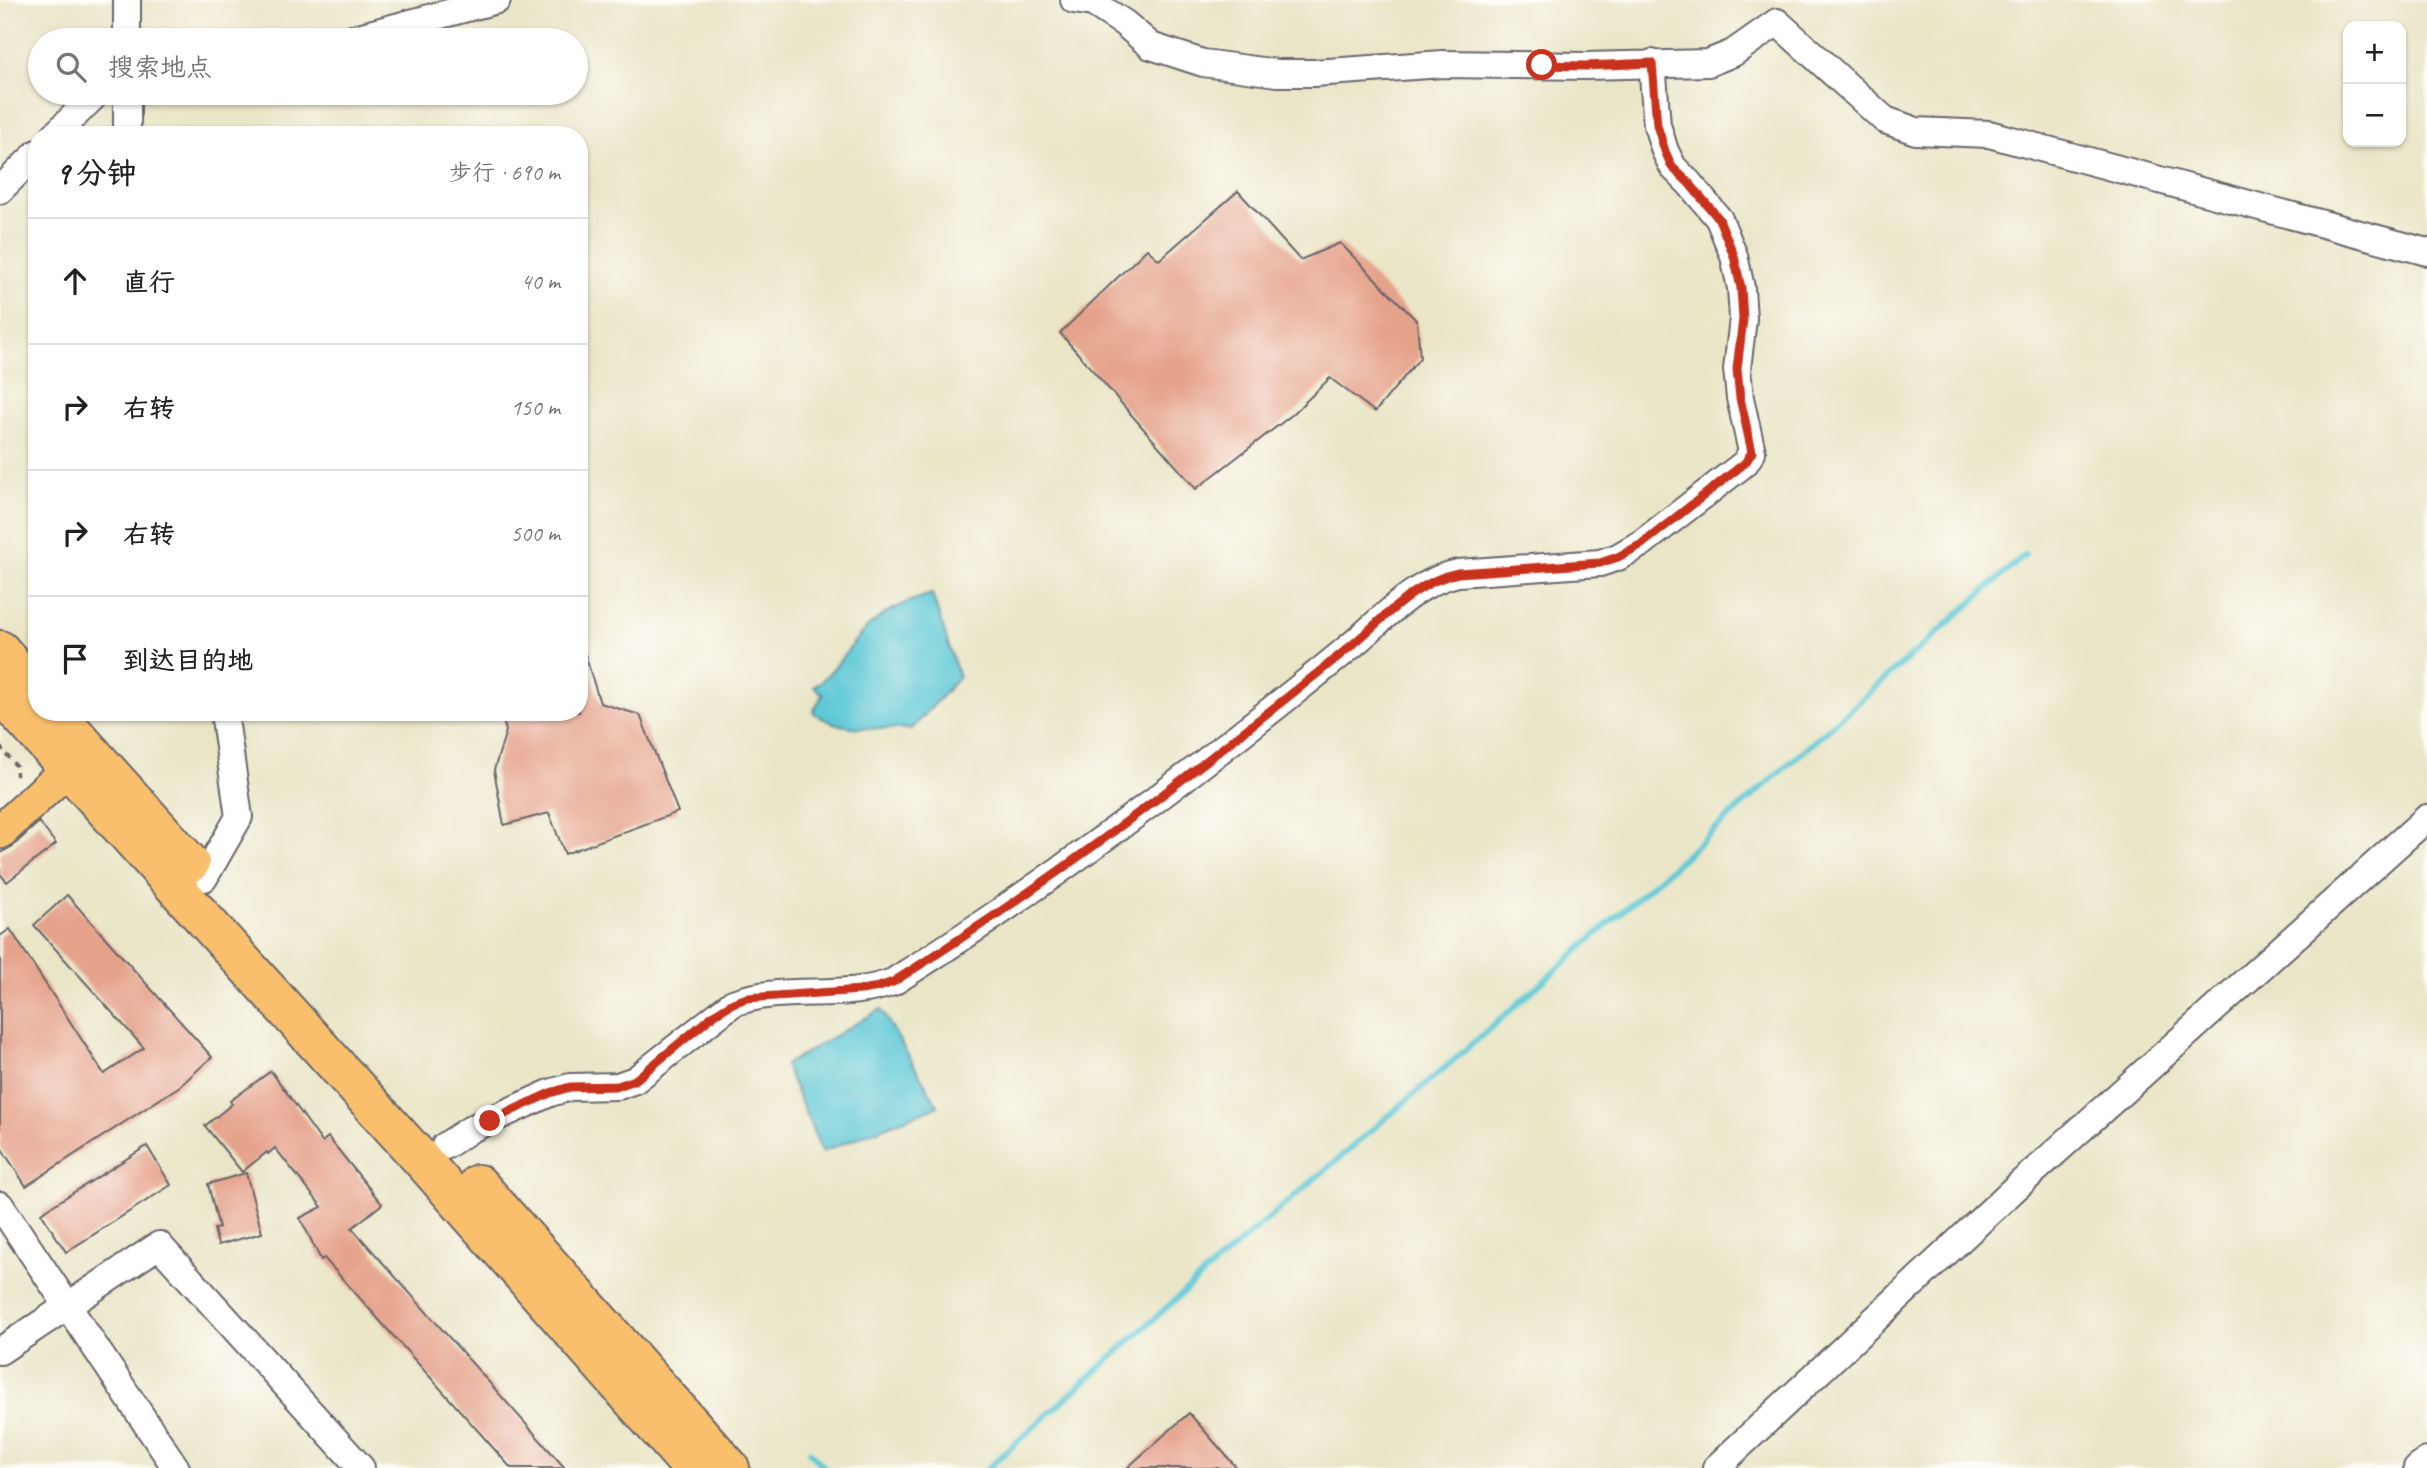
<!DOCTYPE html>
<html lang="zh">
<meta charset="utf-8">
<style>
body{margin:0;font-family:Caveat,"LXGW WenKai TC",sans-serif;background:#f2f2f2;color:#202124}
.controls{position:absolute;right:21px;top:21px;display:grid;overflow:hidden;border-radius:14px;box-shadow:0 2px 5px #0004}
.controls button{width:63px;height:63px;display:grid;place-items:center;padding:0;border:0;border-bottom:2px solid #e0e0e0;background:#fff;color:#202124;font:35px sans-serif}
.stop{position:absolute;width:21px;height:21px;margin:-16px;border:5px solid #c8321e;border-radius:50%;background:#fff}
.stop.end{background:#c8321e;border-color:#fff;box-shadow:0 2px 7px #0008}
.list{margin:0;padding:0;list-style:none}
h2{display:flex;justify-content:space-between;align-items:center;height:91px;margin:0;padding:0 28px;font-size:30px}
h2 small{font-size:23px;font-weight:400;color:#757577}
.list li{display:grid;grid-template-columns:46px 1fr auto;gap:21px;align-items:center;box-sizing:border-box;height:126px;padding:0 28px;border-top:2px solid #e0e0e0}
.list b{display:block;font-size:26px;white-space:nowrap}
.list em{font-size:23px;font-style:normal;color:#757577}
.icon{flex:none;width:38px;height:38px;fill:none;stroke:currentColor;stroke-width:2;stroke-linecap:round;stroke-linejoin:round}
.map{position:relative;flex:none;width:2427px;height:1468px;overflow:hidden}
.search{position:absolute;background:#fff;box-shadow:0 2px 5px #0004;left:28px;top:28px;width:560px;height:77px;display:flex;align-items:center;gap:18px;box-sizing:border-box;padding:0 24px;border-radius:38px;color:#757577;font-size:26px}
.panel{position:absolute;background:#fff;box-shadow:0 2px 5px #0004;left:28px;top:126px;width:560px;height:595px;border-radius:28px}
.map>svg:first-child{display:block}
.water{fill:#5dc8d6;stroke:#407588;stroke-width:2}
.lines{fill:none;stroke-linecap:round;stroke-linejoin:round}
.stream{stroke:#5dc8d6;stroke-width:6}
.building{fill:#e6a38b}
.minor-casing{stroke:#68666c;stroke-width:30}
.major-casing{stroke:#68666c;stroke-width:37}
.highway-casing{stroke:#68666c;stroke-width:42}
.path{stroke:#68666c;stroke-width:3.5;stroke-dasharray:5 5;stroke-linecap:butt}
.minor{stroke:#fff;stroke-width:26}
.major{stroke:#f9bf6d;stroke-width:33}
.highway{stroke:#f9bf6d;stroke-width:38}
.route{stroke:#c8321e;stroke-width:9}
</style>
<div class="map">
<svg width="2427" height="1468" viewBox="0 0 2427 1468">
<rect width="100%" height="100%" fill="#fdfcf7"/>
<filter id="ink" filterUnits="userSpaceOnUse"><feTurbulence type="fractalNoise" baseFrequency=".0143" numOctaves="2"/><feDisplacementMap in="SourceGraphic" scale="14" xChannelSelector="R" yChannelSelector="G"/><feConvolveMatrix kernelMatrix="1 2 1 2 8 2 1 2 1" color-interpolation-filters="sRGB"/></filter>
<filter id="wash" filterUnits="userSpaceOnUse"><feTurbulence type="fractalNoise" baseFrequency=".00686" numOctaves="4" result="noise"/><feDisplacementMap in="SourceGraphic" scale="28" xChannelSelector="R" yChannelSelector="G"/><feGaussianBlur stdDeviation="1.57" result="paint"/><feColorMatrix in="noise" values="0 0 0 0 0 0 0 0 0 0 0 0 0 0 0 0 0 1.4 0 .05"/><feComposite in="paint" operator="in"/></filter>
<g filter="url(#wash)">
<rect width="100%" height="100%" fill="#eae5c6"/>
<path class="water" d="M932 594 959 677 912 729C880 728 839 733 813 712L823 694 814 687C834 672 845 652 861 634 880 613 906 601 932 594Z
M881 1009 938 1106 822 1152 785 1065Z"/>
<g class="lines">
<path class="stream" d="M810 1452 825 1468
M988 1468 1214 1265 1462 1053 2025 555"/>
</g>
<g id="blocks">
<path class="building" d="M1238 191 1300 260 1340 243 1417 321 1420 358 1375 412 1330 378 1293 414 1196 489 1060 333 1147 249 1159 260Z
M583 648 600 703 640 715 678 812 565 854 549 813 504 825 494 770 506 731 501 712H579V649Z
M39 822 56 844 7 882 0 874V853L13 846Z
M67 895 212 1057 180 1086 26 1186 0 1146V936L10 929 104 1074 144 1048 34 925Z
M271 1071 322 1142 328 1137 382 1204 352 1228 565 1468H511L324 1258 321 1260 300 1218 322 1207 275 1148 268 1154 267 1152 242 1172 205 1126 232 1104 230 1101Z
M147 1146 171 1185 66 1252 41 1213Z
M246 1173 262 1233 218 1245 214 1229 219 1228 208 1184Z
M1189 1413 1237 1468H1127Z"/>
</g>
</g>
<g filter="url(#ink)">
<use href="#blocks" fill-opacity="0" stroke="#68666c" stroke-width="2"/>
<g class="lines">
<g class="minor-casing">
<path id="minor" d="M1074 0 1093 3 1124 23 1151 46 1203 63 1277 73H1314L1443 64 1585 66 1708 63 1733 53 1777 22 1885 120 1916 131 1989 134 2427 252
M127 40V0
M347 40 497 0
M127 93V135
M55 135 97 93
M0 190 37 153
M204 878 239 817 224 712
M445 1146 471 1129 550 1093 570 1087 618 1086 635 1080 733 1003C784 984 843 1001 893 982 1001 914 1104 840 1205 762 1252 725 1300 688 1346 650 1381 622 1413 582 1458 573L1600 563 1618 557 1642 543 1745 463 1752 452 1740 398 1737 369 1743 319 1741 288 1734 256 1719 219 1689 183 1673 167 1665 151 1657 125 1652 63
M0 1205 176 1468
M0 1351 159 1245 361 1468
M1716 1468 2011 1192 2427 818
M2417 1468 2427 1461"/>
</g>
<g class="major-casing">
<path id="major" d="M0 832 88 750"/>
</g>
<g class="highway-casing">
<path id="highway" d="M0 650 37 692
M0 693 428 1167 692 1468
M55 712 190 863
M478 1184 730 1468"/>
</g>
<path class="path" d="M0 747 16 766 17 781"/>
<use href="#minor" class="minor"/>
<use href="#major" class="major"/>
<use href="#highway" class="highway"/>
</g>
</g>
<g class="lines" filter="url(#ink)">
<path class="route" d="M490 1121 550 1093 570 1087 618 1086 635 1080 715 1014 733 1003 747 998 861 990 879 987 893 982C1001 914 1105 840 1205 762 1252 725 1300 688 1346 650 1381 622 1413 582 1458 573L1600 563 1618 557 1642 544 1745 463 1752 452 1740 398 1737 369 1743 319 1741 288 1734 256 1719 219 1689 183 1672 167 1665 151 1657 125 1652 63 1585 66 1542 65"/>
</g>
</svg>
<div class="controls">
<button>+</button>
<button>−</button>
</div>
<div class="stop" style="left:1542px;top:65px"></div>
<div class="stop end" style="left:490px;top:1121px"></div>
<div class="search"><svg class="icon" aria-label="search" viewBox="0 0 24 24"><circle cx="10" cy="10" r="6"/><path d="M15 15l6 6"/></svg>搜索地点</div>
<section class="panel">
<h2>9 分钟<small>步行 · 690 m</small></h2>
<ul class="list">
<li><svg class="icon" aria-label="ahead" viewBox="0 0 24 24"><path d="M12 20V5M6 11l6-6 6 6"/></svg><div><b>直行</b></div><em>40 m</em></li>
<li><svg class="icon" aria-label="right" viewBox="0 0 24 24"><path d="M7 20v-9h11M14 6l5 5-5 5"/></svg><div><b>右转</b></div><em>150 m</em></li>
<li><svg class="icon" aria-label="right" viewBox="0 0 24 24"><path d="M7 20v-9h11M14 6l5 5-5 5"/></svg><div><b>右转</b></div><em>500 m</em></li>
<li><svg class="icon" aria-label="arrive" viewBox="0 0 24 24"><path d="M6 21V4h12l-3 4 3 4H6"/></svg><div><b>到达目的地</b></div></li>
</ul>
</section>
</div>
